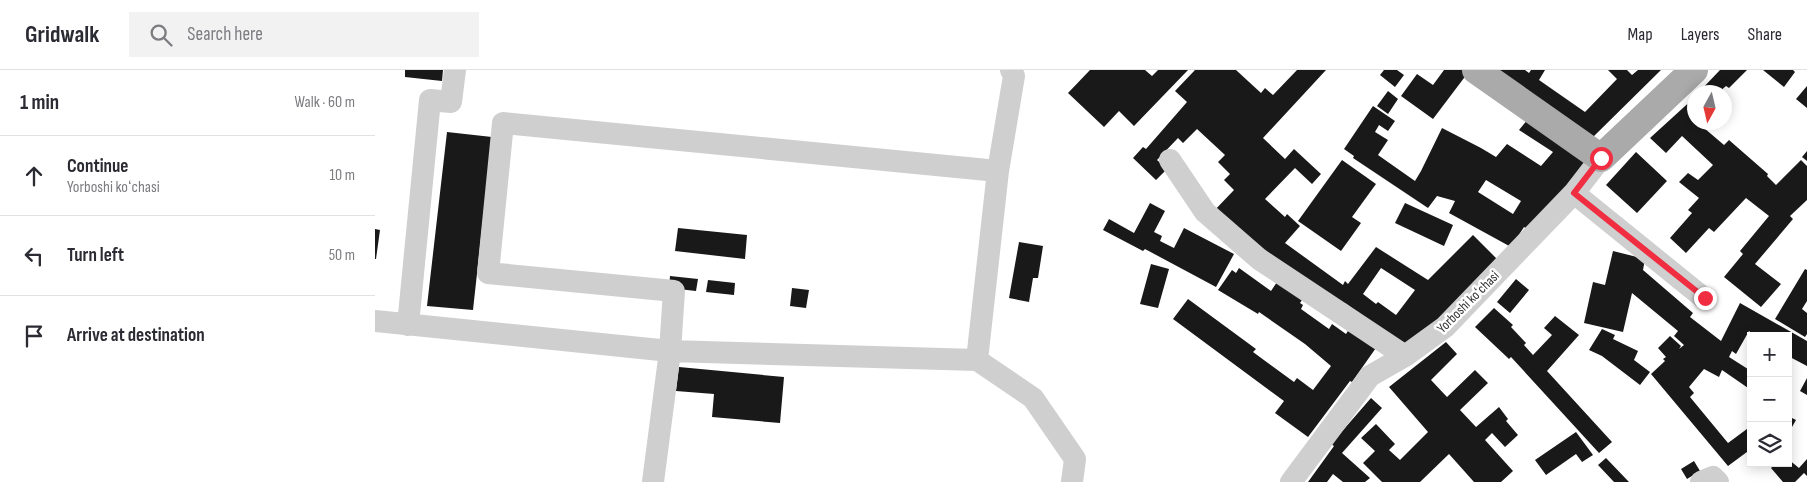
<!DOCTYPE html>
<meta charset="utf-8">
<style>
body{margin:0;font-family:"Sofia Sans Condensed",sans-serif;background:#f2f2f3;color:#2b2b33}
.controls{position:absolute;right:15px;bottom:15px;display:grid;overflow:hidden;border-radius:0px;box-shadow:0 2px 12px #0003}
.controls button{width:45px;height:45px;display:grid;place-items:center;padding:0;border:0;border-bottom:1px solid #e1e1e2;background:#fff;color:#2b2b33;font:25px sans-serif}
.compass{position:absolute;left:1312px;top:15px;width:45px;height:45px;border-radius:50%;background:#fff;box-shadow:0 2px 12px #0003;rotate:188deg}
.stop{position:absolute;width:15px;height:15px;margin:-11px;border:4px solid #f02d41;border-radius:50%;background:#fff}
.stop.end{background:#f02d41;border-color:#fff;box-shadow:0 1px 5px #0008}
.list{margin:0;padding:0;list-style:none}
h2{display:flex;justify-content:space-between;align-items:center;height:65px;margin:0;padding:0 20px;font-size:21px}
h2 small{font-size:16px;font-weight:400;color:#7c7c81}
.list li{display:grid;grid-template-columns:32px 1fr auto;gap:15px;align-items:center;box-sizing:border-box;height:80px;padding:0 20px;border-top:1px solid #e1e1e2}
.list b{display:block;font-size:19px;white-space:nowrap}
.list p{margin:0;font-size:16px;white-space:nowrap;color:#7c7c81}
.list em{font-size:16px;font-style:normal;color:#7c7c81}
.icon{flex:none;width:28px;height:28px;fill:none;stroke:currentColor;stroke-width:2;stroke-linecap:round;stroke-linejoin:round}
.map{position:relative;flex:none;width:1432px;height:412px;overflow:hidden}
header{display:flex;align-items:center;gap:30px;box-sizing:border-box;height:70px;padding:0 25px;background:#fff;border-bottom:1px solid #e1e1e2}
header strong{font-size:24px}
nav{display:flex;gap:28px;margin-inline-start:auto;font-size:18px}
.search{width:350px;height:45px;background:#f2f2f3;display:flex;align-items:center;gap:12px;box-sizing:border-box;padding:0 18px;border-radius:0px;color:#7c7c81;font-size:19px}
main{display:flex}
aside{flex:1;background:#fff}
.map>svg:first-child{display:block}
.building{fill:#191919;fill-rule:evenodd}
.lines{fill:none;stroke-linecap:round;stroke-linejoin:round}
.minor{stroke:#cfcfcf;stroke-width:22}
.major{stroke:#aaa;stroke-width:28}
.route{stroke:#f02d41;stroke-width:6}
.labels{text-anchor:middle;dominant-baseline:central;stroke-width:5;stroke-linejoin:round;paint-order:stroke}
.street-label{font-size:14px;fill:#323232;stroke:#fff}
</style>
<header>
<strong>Gridwalk</strong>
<div class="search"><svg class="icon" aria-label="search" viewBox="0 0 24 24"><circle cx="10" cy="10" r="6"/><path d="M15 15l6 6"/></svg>Search here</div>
<nav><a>Map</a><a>Layers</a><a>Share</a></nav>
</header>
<main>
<aside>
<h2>1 min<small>Walk · 60 m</small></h2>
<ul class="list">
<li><svg class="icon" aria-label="ahead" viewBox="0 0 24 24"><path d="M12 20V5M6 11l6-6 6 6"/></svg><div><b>Continue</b><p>Yorboshi koʻchasi</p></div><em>10 m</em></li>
<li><svg class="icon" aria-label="left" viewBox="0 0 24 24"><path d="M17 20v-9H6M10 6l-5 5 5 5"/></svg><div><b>Turn left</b></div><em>50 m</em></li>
<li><svg class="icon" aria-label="arrive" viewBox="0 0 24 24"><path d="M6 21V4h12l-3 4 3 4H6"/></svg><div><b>Arrive at destination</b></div></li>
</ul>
</aside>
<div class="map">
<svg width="1432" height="412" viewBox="0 0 1432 412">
<rect width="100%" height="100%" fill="#fff"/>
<path class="building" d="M30 0H68L67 11 30 7Z
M715 0H770L777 6 783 0H813L759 56 744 41 729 57 693 23Z
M820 0H861L886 23 890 18 898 25 922 0H951L888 68 910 89 919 79 946 104 937 114 920 98 890 129 910 147 912 144 925 156 910 173 968 215 970 211 973 214 1001 177 1053 210 1098 165 1123 190 1029 282 1017 267 970 233 968 236 837 143 859 120 849 110 855 104 843 92 850 85 822 59 808 73 803 68 782 90 792 99 781 110 758 88 768 77 771 79 812 32 800 21ZM1006 198 1040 220 1021 245 1003 232 1001 234 988 224Z
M1009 0H1022L1029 5 1020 17 1005 5Z
M1069 0H1087L1092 4 1058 49 1026 26 1042 4 1058 15Z
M1117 0H1150L1154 3 1156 0H1170L1164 10 1210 42 1242 9 1233 0H1252L1257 5 1263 0H1286L1216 69Z
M1345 0H1372L1354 18 1351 16 1344 22H1324Z
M1388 0H1418L1420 2 1409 17Z
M1432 16V38L1421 29Z
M1013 21 1023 29 1013 44 1002 36Z
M1320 27V45L1317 48 1320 52H1322L1349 75 1354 70 1393 104 1392 106 1401 115 1426 90 1432 96V130L1415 146 1418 149 1380 194 1406 214 1386 237 1349 207 1368 184 1365 181 1394 146 1371 128 1339 162 1334 158 1311 183 1295 168 1317 143 1313 140 1324 128 1304 112 1313 103 1323 110 1338 95 1307 66 1291 83 1275 68Z
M998 36 1020 51 1013 61 1004 55 1000 62 1013 70 1003 85 1040 111 1046 101 1067 58 1106 78 1121 87 1132 74 1166 96 1178 82 1144 60 1153 49 1213 90 1154 160 1149 157 1136 177 1074 143 1080 131 1062 126 1053 138 978 88 979 86 969 79ZM1111 110 1146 131 1138 144 1103 122Z
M72 62 117 67 98 240 52 236Z
M1432 81V91L1427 87Z
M1261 82 1292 111 1262 143 1231 115Z
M967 90 1001 114 977 147 986 153 966 181 923 151Z
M775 133 790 141 779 162 787 166 785 171 799 178 809 158 859 184 841 217 770 179 768 181 728 160 734 149 759 163Z
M1030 133 1078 155 1069 176 1020 153Z
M303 158 372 165 370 189 300 181Z
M0 159 5 160 1 189H0Z
M644 172 668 176 663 208H658L654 232 634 228Z
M1238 181 1270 189 1268 200 1318 243 1315 247 1346 271 1365 233 1432 271V296L1413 286V266H1380L1374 261 1361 284 1357 281 1354 287 1376 301V320L1347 300 1344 307 1329 299 1314 317 1319 323 1315 327 1353 373 1376 356V379L1353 396 1276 304 1290 291 1288 289 1291 287 1283 278 1295 266 1306 276 1304 279 1309 275 1299 266 1303 261 1257 223 1248 262 1209 253 1218 212 1230 215Z
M776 194 794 199 783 238 765 234Z
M864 198 896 221 904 209 929 227 925 233 928 235 926 239 954 259 957 254 971 264 976 256 1003 275 977 312 975 311 933 367 900 343 909 331 798 249 813 229 881 279 878 282 919 312 922 308 938 320 956 296 930 274 884 242 883 244 843 220 857 200 861 203Z
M1430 199 1432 200V231L1427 239 1432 243V264L1430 267 1400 249Z
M295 206 323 209 321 221 294 218Z
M1141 209 1154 220 1135 243 1122 232Z
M333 210 360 213 359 225 331 222Z
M417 218 434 220 431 238 415 236Z
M1119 238 1138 255 1136 257 1151 273 1149 275 1158 285 1177 265 1169 258 1180 246 1204 265 1172 301 1237 372 1224 383 1136 287 1134 289 1100 257Z
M1227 259 1240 265 1238 269 1263 281 1259 290 1275 302 1265 315 1227 286 1214 280Z
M1071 272 1082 284 1056 310 1072 327 1100 300 1113 313 1085 340 1101 357 1124 337 1133 349 1131 351 1143 365 1130 377 1117 363 1110 370 1138 401 1126 412H1099L1074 384 1045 412H1007L988 393 1000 381 986 368 1001 354 1020 374 1014 380 1025 390 1053 362 1014 317Z
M304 297 409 307 405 353 337 347 339 324 301 321Z
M1432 308V325L1425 321Z
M996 328 1007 338 967 383 995 408 990 412H968L958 404 952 412H933L959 376 956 374Z
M1413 346 1421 350 1413 364Z
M1201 362 1218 385 1207 392 1201 384 1171 405 1160 390Z
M1231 388 1254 412H1239L1223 395Z
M1413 389 1424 398 1432 389V406L1429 403 1420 412H1408L1396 398 1401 393H1413Z
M1319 391 1325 401 1312 409 1306 399Z"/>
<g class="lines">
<path class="minor" d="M795 90 830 142 884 189 1030 286
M623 101 639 6 636 0
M1199 123 1330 229
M0 251 295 281 602 290 658 328 700 389 697 412
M33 255 55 30 76 32 80 0
M278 412 295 281 299 221 113 203 128 53 623 101 602 290
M916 412 995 306 1030 286 1070 257 1199 123 1226 88
M1326 412 1338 407 1343 412"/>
<path class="major" d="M1101 0 1226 88 1319 0"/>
</g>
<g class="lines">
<path class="route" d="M1226 88 1199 123 1330 228"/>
</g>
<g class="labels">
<g class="street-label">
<text transform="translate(1093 232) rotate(-45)">Yorboshi koʻchasi</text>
</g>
</g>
</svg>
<div class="controls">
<button>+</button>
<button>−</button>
<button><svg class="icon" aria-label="layers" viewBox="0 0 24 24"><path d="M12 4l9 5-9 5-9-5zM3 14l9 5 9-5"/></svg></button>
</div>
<svg class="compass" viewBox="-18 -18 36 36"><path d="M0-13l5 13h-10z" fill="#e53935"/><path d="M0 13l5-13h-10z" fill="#7c7c81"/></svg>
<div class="stop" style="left:1226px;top:88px"></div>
<div class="stop end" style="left:1330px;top:228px"></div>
</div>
</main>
